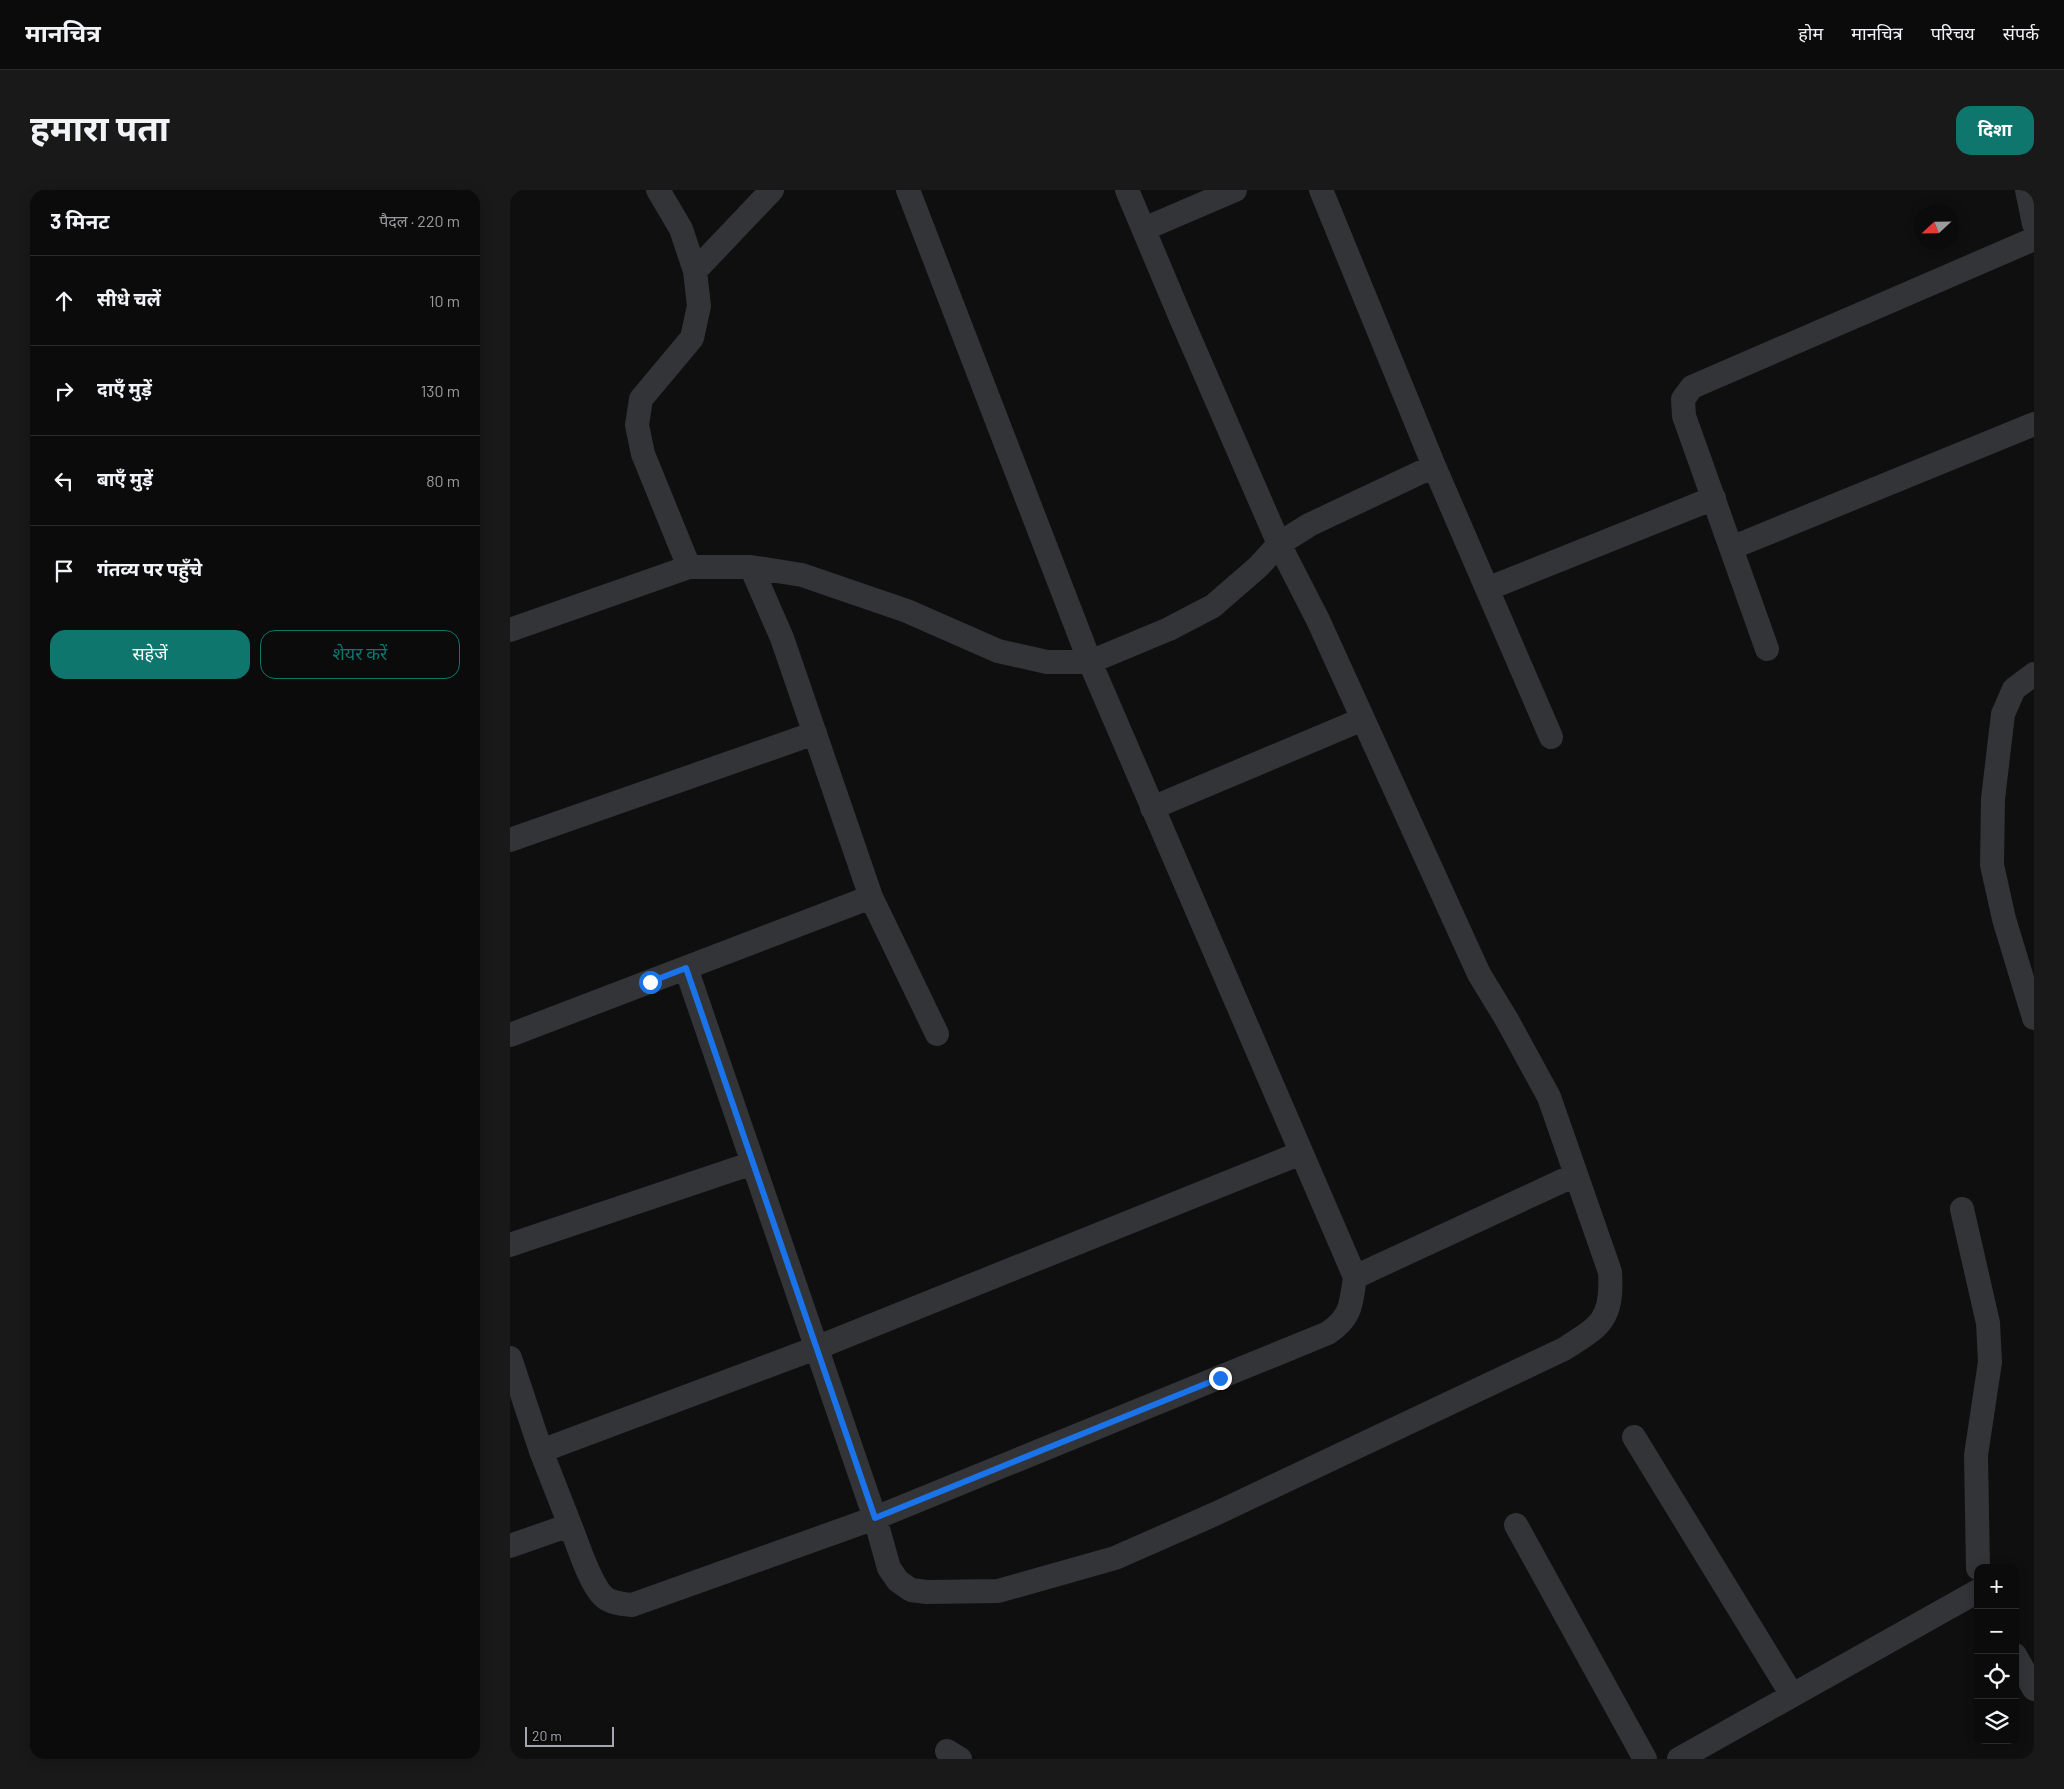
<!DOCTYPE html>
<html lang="hi">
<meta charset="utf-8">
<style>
body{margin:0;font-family:Barlow,"Noto Sans Devanagari",sans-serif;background:#19191a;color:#f1f3f6}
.controls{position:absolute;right:15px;bottom:15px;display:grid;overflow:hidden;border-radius:10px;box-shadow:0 2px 12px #0003}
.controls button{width:45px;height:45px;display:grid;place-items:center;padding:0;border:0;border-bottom:1px solid #2b2b2d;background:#0b0b0c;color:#f1f3f6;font:25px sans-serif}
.compass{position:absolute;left:1404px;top:15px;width:45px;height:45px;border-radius:50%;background:#0b0b0c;box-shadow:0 2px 12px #0003;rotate:248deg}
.scale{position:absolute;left:15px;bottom:12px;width:89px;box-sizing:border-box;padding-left:5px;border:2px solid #a2a6af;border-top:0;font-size:14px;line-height:18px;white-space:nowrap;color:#a2a6af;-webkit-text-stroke:4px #0a0a0b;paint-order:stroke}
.stop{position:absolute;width:15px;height:15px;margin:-11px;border:4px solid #1a73e8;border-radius:50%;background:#fff}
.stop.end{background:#1a73e8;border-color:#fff;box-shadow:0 1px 5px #0008}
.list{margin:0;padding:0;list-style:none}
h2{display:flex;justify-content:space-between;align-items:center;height:65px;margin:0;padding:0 20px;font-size:21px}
h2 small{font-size:16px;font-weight:400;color:#9a9b9d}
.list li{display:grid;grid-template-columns:32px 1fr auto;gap:15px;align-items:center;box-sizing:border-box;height:90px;padding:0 20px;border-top:1px solid #2b2b2d}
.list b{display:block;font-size:19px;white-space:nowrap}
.list em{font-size:16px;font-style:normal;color:#9a9b9d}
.actions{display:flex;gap:10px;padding:15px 20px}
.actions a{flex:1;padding:11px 0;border:1px solid #0f766e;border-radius:15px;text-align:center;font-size:18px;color:#0f766e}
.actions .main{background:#0f766e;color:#fff}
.icon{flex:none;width:28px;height:28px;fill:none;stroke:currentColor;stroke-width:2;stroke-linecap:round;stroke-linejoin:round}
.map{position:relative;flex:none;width:1524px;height:1569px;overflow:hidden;border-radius:15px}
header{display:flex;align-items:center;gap:30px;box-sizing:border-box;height:70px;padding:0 25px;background:#0b0b0c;border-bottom:1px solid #2b2b2d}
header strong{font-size:24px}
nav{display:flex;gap:28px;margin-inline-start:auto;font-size:18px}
.intro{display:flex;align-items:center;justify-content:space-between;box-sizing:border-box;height:120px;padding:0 30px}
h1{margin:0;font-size:35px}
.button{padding:12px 22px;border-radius:15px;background:#0f766e;color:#fff;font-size:18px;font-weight:700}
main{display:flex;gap:30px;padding:0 30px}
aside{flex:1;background:#0b0b0c;border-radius:15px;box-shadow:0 2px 12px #0003}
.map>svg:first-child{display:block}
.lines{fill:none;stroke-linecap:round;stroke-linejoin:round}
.street{stroke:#333437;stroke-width:24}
.route{stroke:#1a73e8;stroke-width:6}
</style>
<header>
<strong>मानचित्र</strong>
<nav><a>होम</a><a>मानचित्र</a><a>परिचय</a><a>संपर्क</a></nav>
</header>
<div class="intro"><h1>हमारा पता</h1><a class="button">दिशा</a></div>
<main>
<aside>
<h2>3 मिनट<small>पैदल · 220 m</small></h2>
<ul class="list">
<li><svg class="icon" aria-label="ahead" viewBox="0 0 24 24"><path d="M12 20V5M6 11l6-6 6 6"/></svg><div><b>सीधे चलें</b></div><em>10 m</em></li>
<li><svg class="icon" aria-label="right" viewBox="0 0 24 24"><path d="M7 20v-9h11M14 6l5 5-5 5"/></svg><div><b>दाएँ मुड़ें</b></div><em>130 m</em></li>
<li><svg class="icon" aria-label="left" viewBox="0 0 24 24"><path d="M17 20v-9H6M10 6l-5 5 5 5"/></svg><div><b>बाएँ मुड़ें</b></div><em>80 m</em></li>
<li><svg class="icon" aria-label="arrive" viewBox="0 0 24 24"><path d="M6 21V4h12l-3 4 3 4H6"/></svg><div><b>गंतव्य पर पहुँचे</b></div></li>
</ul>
<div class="actions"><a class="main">सहेजें</a><a>शेयर करें</a></div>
</aside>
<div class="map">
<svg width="1524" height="1569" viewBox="0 0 1524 1569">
<rect width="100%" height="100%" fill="#0f0f10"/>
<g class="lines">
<path class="street" d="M811 0 924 276 1041 547
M1517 0 1524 34
M634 39 725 0
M185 81 262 0
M1221 358 1524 234
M179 377H241L292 385 397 421 488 461 537 472H580L659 439 703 416 748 377 769 354 799 335 924 276
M241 377 272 448 361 707 427 844
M977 399 1204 308
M0 440 179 377 133 264 127 235 131 209 182 148 189 116 185 81 171 39 148 0
M1257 459 1174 226 1173 209 1182 197 1524 49
M1524 484 1504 499 1493 524 1483 609 1482 675 1494 729 1524 828
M642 618 853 529
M0 650 305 543
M176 778 365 1328 818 1143C842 1127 841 1113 845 1087L580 472 398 0
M0 845 361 707
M1452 1019 1478 1133 1480 1172 1466 1265 1468 1378
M0 1055 243 973
M845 1087 1065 985
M0 1168 31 1261 60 1335 0 1356
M1124 1247 1282 1505
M31 1261 306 1158 791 963
M60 1335C68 1354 79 1392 93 1406 100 1413 112 1414 122 1415L365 1328 379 1378 388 1391 401 1400 417 1402 488 1401 605 1368 705 1324 1054 1159C1091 1136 1103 1129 1100 1082L1039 907 997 830 969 784 808 430 769 354 670 126 617 0
M1006 1335 1135 1569
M1505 1465 1524 1499
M437 1561 450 1569
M1169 1569 1468 1401"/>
</g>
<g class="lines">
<path class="route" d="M140 792 176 778 365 1328 710 1188"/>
</g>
</svg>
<div class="controls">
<button>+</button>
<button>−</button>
<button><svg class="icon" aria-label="locate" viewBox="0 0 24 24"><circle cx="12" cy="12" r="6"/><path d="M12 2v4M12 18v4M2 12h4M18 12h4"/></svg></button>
<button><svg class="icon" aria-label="layers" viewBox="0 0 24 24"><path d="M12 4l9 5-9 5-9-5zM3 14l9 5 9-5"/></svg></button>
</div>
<svg class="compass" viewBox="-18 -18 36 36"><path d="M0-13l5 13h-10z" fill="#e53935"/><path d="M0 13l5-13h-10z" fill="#9a9b9d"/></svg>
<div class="scale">20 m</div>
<div class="stop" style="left:140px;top:792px"></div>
<div class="stop end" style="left:710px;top:1188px"></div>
</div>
</main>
